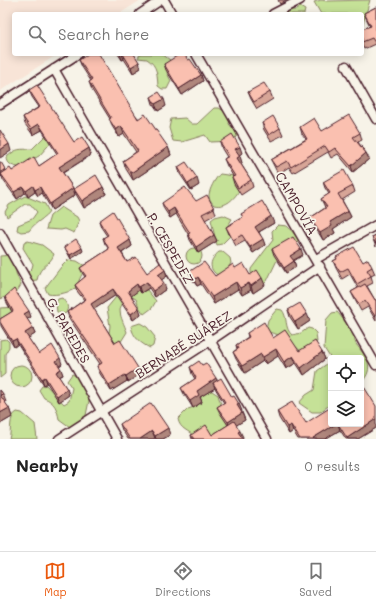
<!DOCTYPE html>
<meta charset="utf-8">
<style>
body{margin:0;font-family:Mali,sans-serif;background:#f2f2f2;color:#222}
.controls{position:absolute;right:12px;bottom:12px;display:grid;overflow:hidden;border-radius:4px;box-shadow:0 2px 10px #0003}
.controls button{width:36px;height:36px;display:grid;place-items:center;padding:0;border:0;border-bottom:1px solid #e0e0e0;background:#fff;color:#222;font:20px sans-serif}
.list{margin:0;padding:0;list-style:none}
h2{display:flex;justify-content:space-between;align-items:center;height:52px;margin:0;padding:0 16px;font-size:17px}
h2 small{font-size:13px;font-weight:400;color:#767676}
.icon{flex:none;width:22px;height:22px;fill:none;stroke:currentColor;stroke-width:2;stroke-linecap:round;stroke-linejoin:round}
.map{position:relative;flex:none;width:376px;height:439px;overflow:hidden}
.search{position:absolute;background:#fff;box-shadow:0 2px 10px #0003;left:12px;right:12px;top:12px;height:44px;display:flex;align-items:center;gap:10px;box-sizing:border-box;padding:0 14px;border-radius:4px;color:#767676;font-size:15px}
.sheet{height:112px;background:#fff}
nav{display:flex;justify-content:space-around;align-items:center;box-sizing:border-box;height:56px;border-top:1px solid #e0e0e0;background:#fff;font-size:11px;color:#767676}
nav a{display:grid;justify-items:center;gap:2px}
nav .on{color:#ea580c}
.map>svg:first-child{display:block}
.built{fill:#f8e4d7}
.green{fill:#c5e197;stroke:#888061}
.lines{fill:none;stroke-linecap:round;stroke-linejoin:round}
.street-casing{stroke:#4a1f2b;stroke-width:11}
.street{stroke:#f7f3e8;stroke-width:8}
.wall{fill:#d7a597;stroke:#4a1f2b}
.shaded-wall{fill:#af867b;stroke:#4a1f2b}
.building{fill:#fac0b0;stroke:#4a1f2b}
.labels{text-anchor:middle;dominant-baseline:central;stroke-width:3.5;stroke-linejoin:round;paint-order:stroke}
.street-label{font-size:13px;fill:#4a1f2b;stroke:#f7f3e8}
</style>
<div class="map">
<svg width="376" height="439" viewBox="0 0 376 439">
<rect width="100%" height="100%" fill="#f7f3e8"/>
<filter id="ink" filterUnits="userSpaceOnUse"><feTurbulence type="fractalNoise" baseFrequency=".025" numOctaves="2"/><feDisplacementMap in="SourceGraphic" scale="8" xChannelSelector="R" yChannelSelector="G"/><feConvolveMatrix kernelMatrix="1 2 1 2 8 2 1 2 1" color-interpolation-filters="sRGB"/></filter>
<g filter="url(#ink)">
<path class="built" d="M0 0H141L119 14H14V54H58L0 91Z"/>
<path class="green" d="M321 0 327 1 370 0 362 27V14H321L314 2Z
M300 7 305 10 304 14H284L287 10H296Z
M140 54H162L170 60 167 73 171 81 167 89H162L158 86C157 75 158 66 147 59L138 58Z
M214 108H219L231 115 229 124 238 134 233 141 210 142 205 135 182 142 173 141 169 128 171 119 185 118 192 124H197Z
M51 130 55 138 39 156 18 167C12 166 7 164 7 157 18 147 19 150 32 149Z
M220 174 234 176 240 189C235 198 226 208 214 205 212 203 210 200 209 197 208 191 216 177 220 174Z
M25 196 45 204 49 212C46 218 35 222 29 231L21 232 17 230 18 225 32 219 37 212 30 204H25L7 217 5 212 9 205Z
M61 207 77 217 79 221 74 233 65 229 61 230 46 229 50 216Z
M223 215 232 219 227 227 230 236 222 244 217 245C216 242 212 224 211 220L215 217Z
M278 225 287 226 301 241 297 243 296 248 279 256 267 281 264 284 259 283 251 273V269L273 240 272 231Z
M28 241 42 245 54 254C50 266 40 264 37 280L28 281 26 274 32 268 33 264 23 248 24 243Z
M186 256a8 8 0 1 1 16 0a8 8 0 1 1-16 0Z
M219 252H223L230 258 231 263 226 272 219 276C207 269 210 259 219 252Z
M14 255 19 256 16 273 21 285 16 293 0 299V256Z
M68 260 77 261 85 266C83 275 78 279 78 286 73 292 56 296 48 294L45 288 61 267Z
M118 289 147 290 156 301 152 308 144 314 139 307 136 299 132 297C113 306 121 316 127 332L117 348 108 340 110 326 107 308 116 297Z
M62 298C67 304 70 307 65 314L57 312 56 303 58 299Z
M18 307 0 320V308Z
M277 309 282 310C288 317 284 328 292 335L301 333 308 328 312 329 316 333 317 342 302 352C286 339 289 337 268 332L266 329 268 320Z
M337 312C340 315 353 331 354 335 355 338 354 340 356 344 366 357 376 367 361 383V358L331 359 324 348 326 320 332 313Z
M140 323 147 327 155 337 153 346 150 348C140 343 133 337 131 326Z
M6 339 9 342V347L5 354V374L0 378V340Z
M331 361V404L320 412H312L299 403 306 395 314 390 317 371Z
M10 376a11 11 0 1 1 22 0a11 11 0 1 1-22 0Z
M72 374 76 376 90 396 85 420 70 427 59 419C57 409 55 402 44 398L39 390 42 386 46 385 64 404 69 401 72 388 67 381Z
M207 391H212L218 395 228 426 223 435 195 437C189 430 180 430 178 419L188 409 197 406 203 393Z
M17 412 22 413 35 424 37 439H9C12 430 8 417 17 412Z"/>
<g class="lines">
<g class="street-casing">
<path id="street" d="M164 0 172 14
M140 14 161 0
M273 14 300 0
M196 54 376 365
M346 66 376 119
M54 69 267 439
M0 104 78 54
M0 233 117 439
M316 259 376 225
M59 439 210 341 320 266"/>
</g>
<use href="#street" class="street"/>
</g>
<path class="wall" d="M278 0H286L280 4Z
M376 7V46L375 44 364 49 362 45V29L370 26 367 20 364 13Z
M118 54H134L141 68 133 73 124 59 122 60Z
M79 60 168 147 171 155 133 180 126 169 123 161 136 152 124 134 119 137 112 126 110 119 92 90 89 82 91 81 82 67Z
M188 60 201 75 203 81 182 95 166 70 164 64Z
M29 90 74 142 89 148 91 155 63 173 73 188 75 195 52 210 42 193 38 196 35 192 28 197 25 193 17 199 3 180 2 176 0 177V162L6 171H12L39 166 57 154 42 130 33 135 25 124 23 117 39 107 32 97Z
M248 92H270L273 99 257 109 251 99Z
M151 97 166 106 158 111 153 104Z
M262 123 280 128 283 135 271 141 264 130Z
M300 127 322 131 360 133 362 140 358 142 366 153 369 159 353 172 338 154 331 158 328 152 293 173 289 167 278 174 271 160 306 139 302 134Z
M220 142 242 153 239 155 242 163 241 164 251 180 253 187 241 195 234 184 232 177 233 176 227 166 224 159 227 157 222 149Z
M178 167 199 185 191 190 180 174Z
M323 182 353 186 355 192 342 200 348 211 351 217 333 229 335 233 323 240 313 224 310 218 325 208 324 205 321 199 329 194 325 188Z
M103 187 106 194 84 208 77 196 74 189Z
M196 201 214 208 216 214 205 220 214 235 217 241 198 253 190 240 188 234 176 214 170 218 164 209 162 203Z
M241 214 274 223 259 232 265 245 253 253 245 241 236 246 229 234 226 227 243 217Z
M99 221 130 240 132 246 122 253 127 262 147 273 167 276 161 280 166 289 155 297 149 288 141 293 139 290 131 296 141 314 133 320 116 295 94 309 115 343 138 368 140 374 128 382 127 381 111 391 99 372 97 366 100 364 69 318 67 312 84 300 77 291 75 285 85 277 83 274 80 268 109 249 105 244 103 238 107 236 101 227Z
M376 235V247L372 237Z
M64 247 83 251 71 259 66 250Z
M272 249 303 255 294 261 296 267 286 273 274 255Z
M336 257 363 262 372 267 375 274 371 276 373 283 367 286 375 300H376V321L368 307 361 311 354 298 351 292 358 288 350 274 342 279 336 268 333 261 337 259Z
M235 268 250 275 265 285 253 293 251 290 242 295 238 289 214 304 201 284 197 286 192 279 189 272 215 276Z
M5 297 31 317 27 319 33 328 35 334 28 338 39 354 62 364 59 366 63 375 59 377 67 389 69 395 59 402 47 383 44 385 18 344 14 347 1 326 0 319 12 312 7 303Z
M288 310 310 321 298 329 290 317Z
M247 333 273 338 299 351 322 352 325 359 304 375 296 363 286 369 278 356 266 364 263 361 245 373 236 359 233 352 237 349 236 345 248 337Z
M202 365 239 404 245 420 236 425 243 439H192L191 435H212L228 425 220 413 217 407 224 403 215 388 200 397 202 402 193 408 184 394 181 388 195 379 192 374 190 367Z
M0 390 3 394 6 402 5 403 9 408 12 417 0 424Z
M277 411 306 423 361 424 376 428 358 439H346L340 430 325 439H298L293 431 289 434 279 418Z
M120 424 170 435 163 439H155V438L153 439H128L122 430Z"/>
<path class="shaded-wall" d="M120 54H122L124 59 122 60Z
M139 62 141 68 133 73 131 67Z
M201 75 203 81 182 95 179 89Z
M164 99 166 106 158 111 155 104Z
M39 124 42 130 33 135 31 129Z
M121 126 124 134 119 137 116 130Z
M9 144 11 151 0 158V150Z
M168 147 171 155 133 180 131 173Z
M240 147 242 153 238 156 235 149Z
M89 148 91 155 62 173 59 167Z
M366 153 369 159 353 172 351 166Z
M240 156 242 163 240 165 237 158Z
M5 169 7 173 1 174 2 176 0 177V173Z
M197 178 199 185 191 190 188 184Z
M33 186 35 192 28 197 26 191Z
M23 187 25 193 17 199 14 192Z
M40 187 42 193 38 196 35 190Z
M103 187 106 194 84 208 82 201Z
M73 188 75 195 52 210 50 204Z
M174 208 176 214 170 218 168 212Z
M348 211 351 217 333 229 335 233 323 240 320 233 330 222Z
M271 216 274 223 257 233 255 227Z
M214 235 217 241 198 253 196 247Z
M263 239 265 245 253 253 250 247Z
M130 240 132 246 120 254 118 248Z
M82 248 83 251 71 259 70 255Z
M301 249 303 255 292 261 290 256Z
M294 261 296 267 286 273 284 268Z
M165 270 167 276 160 281 158 275Z
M198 277 201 284 197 286 194 280Z
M262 278 265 285 253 293 251 286Z
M147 282 149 288 141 293 139 287Z
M236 282 238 289 214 304 212 297Z
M164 283 166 289 155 297 153 291Z
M249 283 251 290 242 295 240 288Z
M137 284 139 290 130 297 128 291Z
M113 289 116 295 93 310 91 304Z
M139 308 141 314 133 320 131 314Z
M29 311 31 317 26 320 24 314Z
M307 314 310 321 298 329 295 322Z
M33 328 35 334 27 339 25 333Z
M16 339 18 344 14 347 12 341Z
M276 349 278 356 266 364 263 357Z
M322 352 325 359 304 375 301 368Z
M261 354 263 361 245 373 242 366Z
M293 356 296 363 286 369 284 362Z
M60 358 62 364 58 367 56 361Z
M138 368 140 374 128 382 126 376Z
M61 369 63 375 58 377 56 372Z
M125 375 127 381 111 391 109 385Z
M45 377 47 383 44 385 42 379Z
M216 378 219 385 213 383 215 388 200 397 202 402 193 408 190 401 197 391Z
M67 389 69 395 59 402 57 396Z
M239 404 242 411 240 412 237 405Z
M9 408 12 417 0 424V413Z
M242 413 245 420 230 429 228 422Z
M376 419V428L358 439H348L347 438Z
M336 424H338L340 430 325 439H314L313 438Z
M291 425 293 431 289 434 287 427Z
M168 428 170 435 163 439H156L155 436Z
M152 431 155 438 153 439H140Z
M240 431 243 437 241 439 238 432Z"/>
<path class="building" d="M376 7V44L372 38 362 42V29L371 26 364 13Z
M88 54H99L138 119 145 114 168 147 131 173 123 161 138 151 121 126 116 130 109 119 111 118 89 82 92 80 79 60Z
M123 54H134L139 62 131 67Z
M180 54H184L188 60 190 59 201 75 179 89 164 64Z
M264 83 270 92 254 102 248 92Z
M37 85 74 142 82 137 89 148 59 167 73 188 50 204 40 187 35 190 33 186 26 191 23 187 14 192 1 174 10 168 12 171 34 157 39 166 58 153 39 124 31 129 23 117 40 107 29 90Z
M159 92 164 99 155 104 151 97Z
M349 115 360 133 353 137 366 153 351 166 335 148 329 152 325 146 291 167 287 161 276 167 271 160 307 139 300 127 314 118 322 131Z
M273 116 280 128 269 135 262 123Z
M0 130 9 144 0 150Z
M232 134 240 147 235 149 240 156 237 158 251 180 238 188 232 177 235 176 224 159 229 156 220 142Z
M0 162H1L5 169 0 173Z
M186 162 197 178 188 184 178 167Z
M344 170 353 186 338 194 348 211 330 222 332 226 320 233 310 218 327 207 321 199 330 193 323 182Z
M96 175 103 187 82 201 74 189Z
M185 187 196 201 207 195 214 208 202 214 214 235 196 247 188 234 190 233 174 208 168 212 162 203Z
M262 201 271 216 255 227 263 239 250 247 242 235 233 240 226 227 243 217 241 214Z
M113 211 130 240 118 248 127 262 136 257 147 273 160 263 165 270 158 275 164 283 153 291 147 282 139 287 137 284 128 291 139 308 131 314 113 289 91 304 115 343 120 340 138 368 126 376 125 375 109 385 97 366 102 363 67 312 86 299 75 285 86 276 80 268 109 249 103 238 108 235 99 221Z
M376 235V244L372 237Z
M293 237 301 249 290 256 294 261 284 268 272 249Z
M76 239 82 248 70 255 64 247Z
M354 247 363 262 368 259 372 267 367 270 371 276 357 284 348 268 340 272 333 261 337 259 336 257Z
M204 262 215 276 233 264 235 268 243 263 250 275 257 270 262 278 251 286 249 283 240 288 236 282 212 297 198 277 194 280 189 272Z
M365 284 375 300H376V315L375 316 365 301 359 304 351 292Z
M14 289 29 311 24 314 33 328 25 333 39 354 52 345 60 358 56 361 61 369 56 372 67 389 57 396 45 377 42 379 16 339 12 341 0 322V319L13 311 5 297Z
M300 303 307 314 295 322 288 310Z
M264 322 273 338 285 330 299 351 315 341 322 352 301 368 293 356 284 362 276 349 263 357 261 354 242 366 233 352 238 349 236 345 249 337 247 333Z
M199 361 202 365 206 363 216 378 197 391 199 395 190 401 181 388 196 378 190 367Z
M221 378 232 397 234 396 239 404 237 405 242 413 228 422 217 407 225 402 213 383Z
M361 382 376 406V419L347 438 338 424H361Z
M0 390 3 394 0 395 9 408 0 413Z
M292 402 306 423 331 407V424H336L313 438 314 439H300L291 425 287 427 277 411Z
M151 403 168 428 155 436 152 431 140 439H130L120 424Z
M234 421 240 431 238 432 243 439H194L191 435 206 425 212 435Z"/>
</g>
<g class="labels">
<g class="street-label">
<text transform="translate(297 203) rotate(60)">CAMPOVÍA</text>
<text transform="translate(171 248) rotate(60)">P. CESPEDEZ</text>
<text transform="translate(69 330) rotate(60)">G. PAREDES</text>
<text transform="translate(183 344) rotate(-33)">BERNABÉ SUÁREZ</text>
</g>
</g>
</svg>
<div class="controls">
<button><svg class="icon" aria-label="locate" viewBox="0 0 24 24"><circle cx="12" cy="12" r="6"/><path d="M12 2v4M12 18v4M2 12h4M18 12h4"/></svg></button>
<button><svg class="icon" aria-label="layers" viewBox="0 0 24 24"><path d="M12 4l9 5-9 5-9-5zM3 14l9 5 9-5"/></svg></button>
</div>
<div class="search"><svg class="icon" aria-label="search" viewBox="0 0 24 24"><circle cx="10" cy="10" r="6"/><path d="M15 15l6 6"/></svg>Search here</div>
</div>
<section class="sheet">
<h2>Nearby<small>0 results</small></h2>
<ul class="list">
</ul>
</section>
<nav>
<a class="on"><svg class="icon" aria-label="map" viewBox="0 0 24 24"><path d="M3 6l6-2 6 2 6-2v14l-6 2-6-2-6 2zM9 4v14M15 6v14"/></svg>Map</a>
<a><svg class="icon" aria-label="directions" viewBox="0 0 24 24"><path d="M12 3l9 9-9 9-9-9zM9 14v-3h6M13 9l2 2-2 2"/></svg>Directions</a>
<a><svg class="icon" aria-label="saved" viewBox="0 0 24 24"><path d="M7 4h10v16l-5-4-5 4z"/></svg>Saved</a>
</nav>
